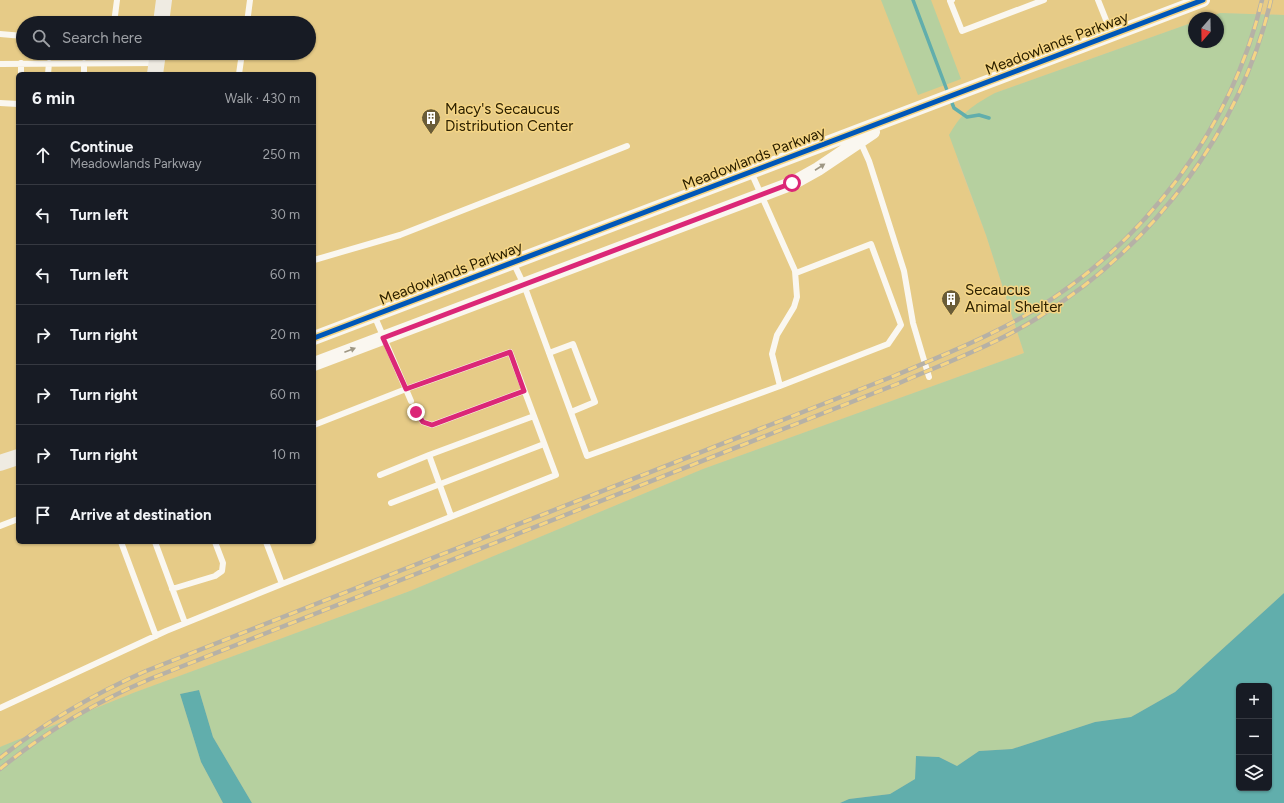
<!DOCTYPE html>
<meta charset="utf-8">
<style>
body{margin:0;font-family:Figtree,sans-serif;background:#242831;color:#f1f3f6}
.controls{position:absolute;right:12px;bottom:12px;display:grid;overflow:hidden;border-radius:6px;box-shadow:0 1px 3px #0004}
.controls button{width:36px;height:36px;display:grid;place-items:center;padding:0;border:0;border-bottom:1px solid #363941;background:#171b24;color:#f1f3f6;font:20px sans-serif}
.compass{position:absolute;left:1188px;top:12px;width:36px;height:36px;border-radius:50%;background:#171b24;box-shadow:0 1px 3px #0004;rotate:200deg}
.stop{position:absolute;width:12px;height:12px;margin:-9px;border:3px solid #db2777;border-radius:50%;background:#fff}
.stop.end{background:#db2777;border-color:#fff;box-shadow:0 1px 4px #0008}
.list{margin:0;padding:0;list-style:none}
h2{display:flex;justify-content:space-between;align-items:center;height:52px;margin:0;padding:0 16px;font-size:17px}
h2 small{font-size:13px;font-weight:400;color:#9ea1a6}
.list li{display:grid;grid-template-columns:26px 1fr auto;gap:12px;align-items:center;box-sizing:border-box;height:60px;padding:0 16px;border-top:1px solid #363941}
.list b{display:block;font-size:15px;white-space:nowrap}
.list p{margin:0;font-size:13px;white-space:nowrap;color:#9ea1a6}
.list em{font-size:13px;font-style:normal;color:#9ea1a6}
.icon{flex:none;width:22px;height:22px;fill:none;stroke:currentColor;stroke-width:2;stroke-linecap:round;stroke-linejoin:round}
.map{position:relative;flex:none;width:1284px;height:803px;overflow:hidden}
.search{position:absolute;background:#171b24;box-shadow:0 1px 3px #0004;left:16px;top:16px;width:300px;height:44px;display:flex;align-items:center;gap:10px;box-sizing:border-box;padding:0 14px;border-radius:22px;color:#9ea1a6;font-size:15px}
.panel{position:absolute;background:#171b24;box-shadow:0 1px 3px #0004;left:16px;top:72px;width:300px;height:472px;border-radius:6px}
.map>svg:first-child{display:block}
.built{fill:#e6cb87;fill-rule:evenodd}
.green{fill:#b6d09f}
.water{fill:#61aeac;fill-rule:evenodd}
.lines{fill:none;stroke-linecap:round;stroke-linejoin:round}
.stream{stroke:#61aeac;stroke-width:3.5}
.service{stroke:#faf7f0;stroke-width:6}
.tertiary{stroke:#faf7f0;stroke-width:14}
.secondary{stroke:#efebe2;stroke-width:16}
.rail-casing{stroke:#b6b1a6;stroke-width:4.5}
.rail{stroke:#f5d585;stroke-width:3;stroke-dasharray:9;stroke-linecap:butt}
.cycleway-casing{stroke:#f5d585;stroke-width:8}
.cycleway{stroke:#0057b8;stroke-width:5}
.oneway{fill:#9e9784}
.route{stroke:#db2777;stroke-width:5}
.labels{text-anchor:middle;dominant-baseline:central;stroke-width:3;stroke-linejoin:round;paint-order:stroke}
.street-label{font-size:15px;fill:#2d2100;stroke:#f5d585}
.poi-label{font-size:15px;fill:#2d2100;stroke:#f5d585;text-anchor:start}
</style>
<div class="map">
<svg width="1284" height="803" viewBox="0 0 1284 803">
<rect width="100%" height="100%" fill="#dcca9e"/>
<path class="built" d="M0 0H1284V15L1220 13 1207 18H1194V22L995 93 957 159 986 235 1024 353 703 469 410 591 133 693 0 747ZM23 23H309V53H23ZM18 74H314V542H18Z"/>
<path class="green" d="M881 0H931L961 79 918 95Z
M1220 13 1284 15V593L1175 692 1131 717 1095 722 1012 749 979 751 957 766 939 757 916 756 915 779 890 794 849 799 840 803H252L213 737 199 690 180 694 201 762 223 803H0V747L133 693 410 591 703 469 1024 353 986 235 949 135C962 112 972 106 995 93L1194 22V42H1218V18H1207Z"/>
<path class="water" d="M1284 593V803H840L849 799 890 794 915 779 916 756 939 757 957 766 979 751 1012 749 1095 722 1131 717 1175 692ZM1239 686H1269V788H1239Z
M199 690 213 737 252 803H223L201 762 180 694Z"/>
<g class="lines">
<path class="stream" d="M913 0 948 93
M950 98 954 108 967 117 979 115 989 118"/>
<path class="service" d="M952 0 950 1 962 31 1044 0
M1098 0 1112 35
M114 23 117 0
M247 23 250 0
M0 34 23 36
M84 63V74
M0 64 156 63
M21 74V63
M48 74 49 63
M239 74 242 53
M0 103 18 104
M860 141 869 161 904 271 913 323 929 377
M314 260 400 235 627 146
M513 262 524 285 587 456 780 386 888 344 901 325 871 244 796 273 751 172
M374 315 411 401
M549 353 573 344 595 402 571 412
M780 386 772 354 777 335 794 307 797 297 795 271
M416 412 423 422 432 425 524 391
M380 475 429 455
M391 503 544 444
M451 516 429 455 534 416
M0 526 18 519
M121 542 156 636
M155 542 185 623
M282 584 556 475 510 352 406 389 314 425
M172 589 215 576 222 571 223 563 215 542
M0 708 166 631 282 584 266 542"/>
<path class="tertiary" d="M314 338 1203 0
M314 364 793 183 818 169 873 132"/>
<path class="secondary" d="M161 23 164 0
M155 74 158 53
M0 463 18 457"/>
<g class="rail-casing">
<path id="rail" d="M0 758C45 722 94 694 146 671L894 376C941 356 989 337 1033 311 1145 243 1232 128 1262 0
M0 769C45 732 96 702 150 679L897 384C945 363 995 345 1039 317 1153 246 1240 132 1271 0"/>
</g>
<use href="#rail" class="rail"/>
<g class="cycleway-casing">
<path id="cycleway" d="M314 338 1203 0"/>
</g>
<use href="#cycleway" class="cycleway"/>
</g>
<defs><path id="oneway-solid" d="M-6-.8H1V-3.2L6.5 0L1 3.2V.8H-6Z"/></defs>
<g class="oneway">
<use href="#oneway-solid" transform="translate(820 167) rotate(-33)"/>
<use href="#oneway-solid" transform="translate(350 350) rotate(-21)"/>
</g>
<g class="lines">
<path class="route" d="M416 412 423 422 432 425 524 391 510 352 406 389 383 338 792 183"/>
</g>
<defs>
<g id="building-pin" transform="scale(1)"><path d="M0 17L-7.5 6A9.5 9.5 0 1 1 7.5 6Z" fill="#6a5c37" stroke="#f5d585"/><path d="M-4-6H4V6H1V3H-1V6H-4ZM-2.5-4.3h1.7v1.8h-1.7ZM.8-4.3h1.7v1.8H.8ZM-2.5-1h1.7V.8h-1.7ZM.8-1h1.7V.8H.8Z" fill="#fff"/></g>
</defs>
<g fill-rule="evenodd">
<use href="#building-pin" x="431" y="118"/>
<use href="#building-pin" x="951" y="299"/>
</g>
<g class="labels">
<g class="street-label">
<text transform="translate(1057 43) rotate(-21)">Meadowlands Parkway</text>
<text transform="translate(754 158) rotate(-21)">Meadowlands Parkway</text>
<text transform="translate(451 273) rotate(-21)">Meadowlands Parkway</text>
</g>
<g class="poi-label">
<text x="445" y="109">Macy's Secaucus<tspan x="445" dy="17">Distribution Center</tspan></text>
<text x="965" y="290">Secaucus<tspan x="965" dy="17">Animal Shelter</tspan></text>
</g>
</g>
</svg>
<div class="controls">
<button>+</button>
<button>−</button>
<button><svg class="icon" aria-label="layers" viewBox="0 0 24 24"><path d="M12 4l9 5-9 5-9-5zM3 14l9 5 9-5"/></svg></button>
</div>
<svg class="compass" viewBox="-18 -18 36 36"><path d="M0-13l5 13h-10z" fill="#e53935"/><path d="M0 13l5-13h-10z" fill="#9ea1a6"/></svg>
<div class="stop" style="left:792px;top:183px"></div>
<div class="stop end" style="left:416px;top:412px"></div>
<div class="search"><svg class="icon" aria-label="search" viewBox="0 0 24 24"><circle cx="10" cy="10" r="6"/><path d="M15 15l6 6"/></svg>Search here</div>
<section class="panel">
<h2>6 min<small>Walk · 430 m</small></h2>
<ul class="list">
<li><svg class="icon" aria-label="ahead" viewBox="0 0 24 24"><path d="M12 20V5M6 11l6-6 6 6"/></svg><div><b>Continue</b><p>Meadowlands Parkway</p></div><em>250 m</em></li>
<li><svg class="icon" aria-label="left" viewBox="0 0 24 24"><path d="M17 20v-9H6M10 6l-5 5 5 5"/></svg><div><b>Turn left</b></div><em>30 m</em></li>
<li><svg class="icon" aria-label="left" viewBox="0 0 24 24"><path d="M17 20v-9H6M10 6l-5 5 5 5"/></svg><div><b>Turn left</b></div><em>60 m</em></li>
<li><svg class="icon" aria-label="right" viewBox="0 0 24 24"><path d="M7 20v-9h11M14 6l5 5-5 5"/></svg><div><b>Turn right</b></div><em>20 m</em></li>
<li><svg class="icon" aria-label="right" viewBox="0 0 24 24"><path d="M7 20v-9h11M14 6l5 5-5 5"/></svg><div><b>Turn right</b></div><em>60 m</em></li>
<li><svg class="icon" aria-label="right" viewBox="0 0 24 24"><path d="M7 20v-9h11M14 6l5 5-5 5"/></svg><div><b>Turn right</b></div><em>10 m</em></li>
<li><svg class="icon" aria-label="arrive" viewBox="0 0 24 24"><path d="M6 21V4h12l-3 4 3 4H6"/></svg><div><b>Arrive at destination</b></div></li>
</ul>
</section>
</div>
